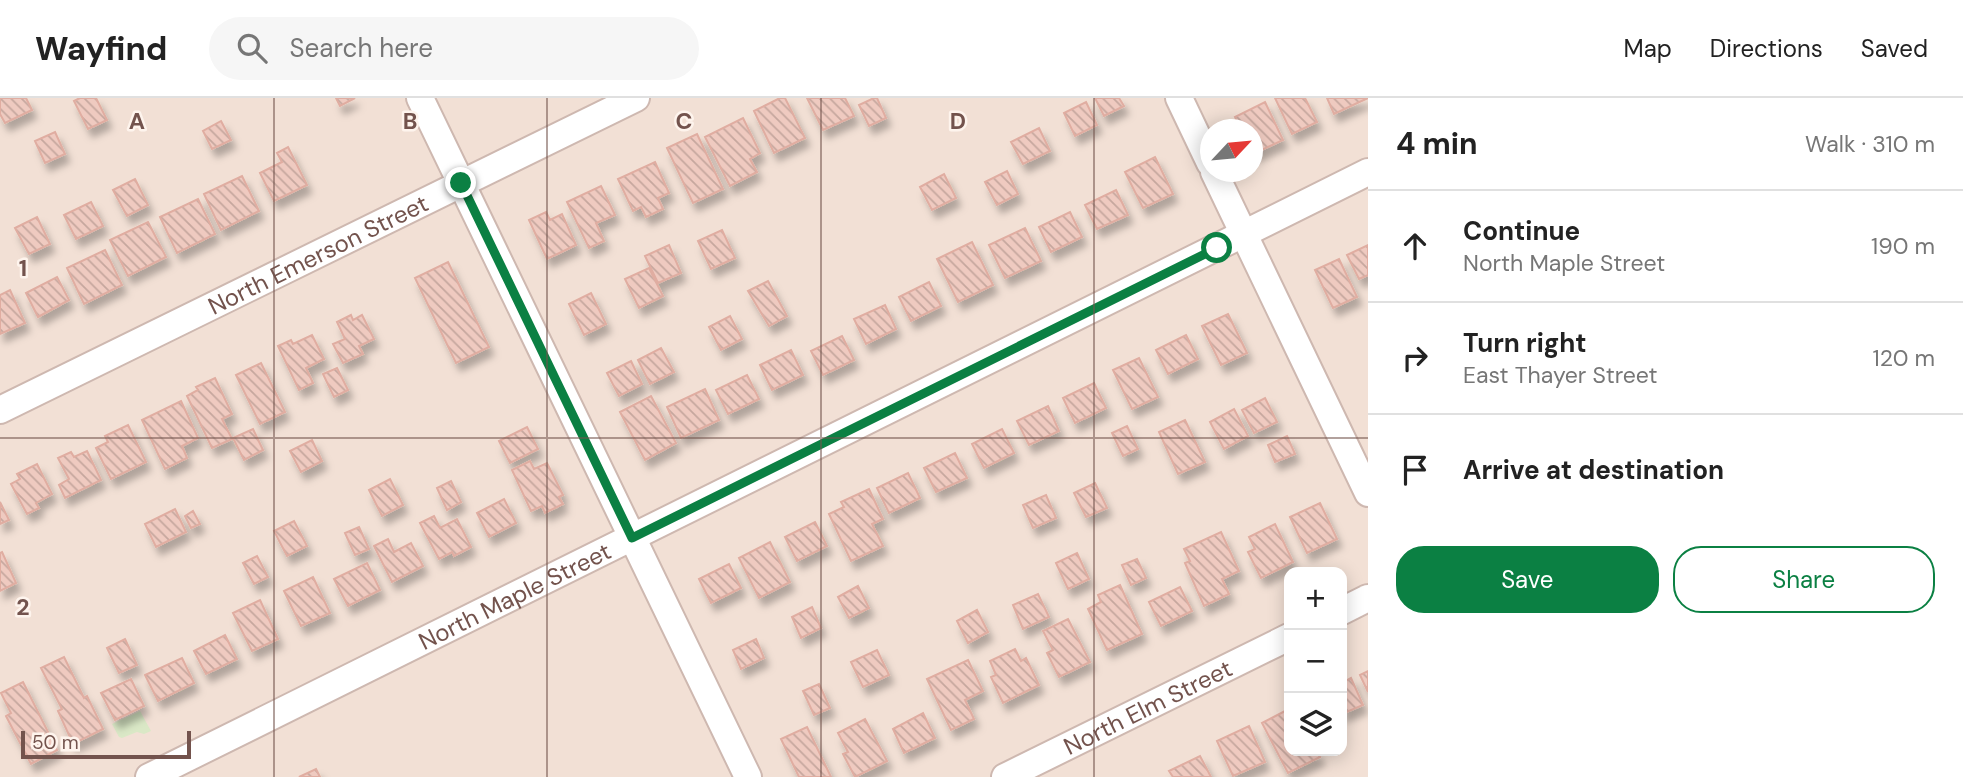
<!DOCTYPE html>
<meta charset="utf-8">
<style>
body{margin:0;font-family:"DM Sans",sans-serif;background:#f6f6f6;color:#222}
.controls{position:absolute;right:21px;bottom:21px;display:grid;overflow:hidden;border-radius:14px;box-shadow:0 4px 18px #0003}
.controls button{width:63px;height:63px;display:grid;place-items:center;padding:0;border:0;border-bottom:2px solid #e0e0e0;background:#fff;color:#222;font:35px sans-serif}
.compass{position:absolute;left:1200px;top:21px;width:63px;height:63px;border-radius:50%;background:#fff;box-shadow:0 4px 18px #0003;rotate:64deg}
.scale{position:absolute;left:21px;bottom:18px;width:170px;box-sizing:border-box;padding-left:7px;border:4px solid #73534d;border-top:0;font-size:19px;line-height:24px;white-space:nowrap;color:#73534d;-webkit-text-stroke:5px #fef4ed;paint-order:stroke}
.stop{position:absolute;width:21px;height:21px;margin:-16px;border:5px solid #0b8043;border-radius:50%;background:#fff}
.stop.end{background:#0b8043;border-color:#fff;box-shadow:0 2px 7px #0008}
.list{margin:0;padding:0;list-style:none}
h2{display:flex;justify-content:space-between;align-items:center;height:91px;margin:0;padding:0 28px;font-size:30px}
h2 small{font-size:23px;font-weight:400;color:#767676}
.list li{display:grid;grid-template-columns:46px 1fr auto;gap:21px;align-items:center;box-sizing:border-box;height:112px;padding:0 28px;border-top:2px solid #e0e0e0}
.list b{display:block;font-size:26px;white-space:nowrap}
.list p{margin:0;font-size:23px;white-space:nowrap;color:#767676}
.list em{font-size:23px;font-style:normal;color:#767676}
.actions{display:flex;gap:14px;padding:21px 28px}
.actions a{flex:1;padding:16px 0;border:2px solid #0b8043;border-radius:28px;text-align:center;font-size:24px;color:#0b8043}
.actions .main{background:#0b8043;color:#fff}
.icon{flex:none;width:38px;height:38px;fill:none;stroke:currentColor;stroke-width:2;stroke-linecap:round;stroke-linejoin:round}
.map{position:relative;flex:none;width:1368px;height:679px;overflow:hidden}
header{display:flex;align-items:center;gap:42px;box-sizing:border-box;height:98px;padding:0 35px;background:#fff;border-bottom:2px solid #e0e0e0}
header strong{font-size:33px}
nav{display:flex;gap:38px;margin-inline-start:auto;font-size:24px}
.search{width:490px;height:63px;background:#f6f6f6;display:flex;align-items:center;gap:18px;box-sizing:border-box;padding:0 24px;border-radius:38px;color:#767676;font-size:26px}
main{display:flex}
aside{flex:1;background:#fff}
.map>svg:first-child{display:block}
.residential{fill:#f2e0d5;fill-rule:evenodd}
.garden{fill:#dae8c6}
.building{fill:url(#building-back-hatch);stroke:#e0ada1;stroke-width:2;filter:url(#shadow)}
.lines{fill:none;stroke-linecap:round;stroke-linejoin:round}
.minor-casing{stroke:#ceb8b0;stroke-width:30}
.minor{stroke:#fff;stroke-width:26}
.route{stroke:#0b8043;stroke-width:9}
.grid{fill:none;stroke:#73534d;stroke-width:2;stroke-opacity:0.55}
.labels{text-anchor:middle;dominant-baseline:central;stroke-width:5;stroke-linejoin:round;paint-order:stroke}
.street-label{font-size:24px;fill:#73534d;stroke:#fef4ed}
.grid-label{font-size:23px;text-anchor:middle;font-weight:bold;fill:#73534d;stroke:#fef4ed;stroke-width:5;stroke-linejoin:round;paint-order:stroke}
</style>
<header>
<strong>Wayfind</strong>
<div class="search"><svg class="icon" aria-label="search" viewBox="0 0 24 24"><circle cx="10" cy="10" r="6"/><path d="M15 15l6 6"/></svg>Search here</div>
<nav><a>Map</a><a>Directions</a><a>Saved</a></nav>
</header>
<main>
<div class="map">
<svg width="1368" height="679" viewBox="0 0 1368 679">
<defs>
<pattern id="building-back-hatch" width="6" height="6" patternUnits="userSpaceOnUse" patternTransform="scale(1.75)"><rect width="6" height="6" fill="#efcac0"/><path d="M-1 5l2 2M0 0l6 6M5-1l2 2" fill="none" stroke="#c6a79e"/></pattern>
<filter id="shadow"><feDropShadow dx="4.5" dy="8" stdDeviation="3.5" flood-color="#0004"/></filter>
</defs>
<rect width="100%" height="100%" fill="#fbefe6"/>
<path class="residential" d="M0 0H1368V679H0ZM1210 32H1252V74H1210ZM1289 474H1342V653H1289Z"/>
<path class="garden" d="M140 613 151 633 144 636 137 634 122 640 119 639 112 626Z"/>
<path class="building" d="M0 0H26L32 12 5 25 0 16Z
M80 0H96L107 22 88 31 74 3Z
M336 0H355L340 8Z
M780 0H785L805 40 774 55 754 13Z
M807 0H845L854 18 823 32Z
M874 0H877L886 20 869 28 859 7Z
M1095 0H1119L1124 8 1104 18Z
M1275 0H1305L1317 24 1292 36Z
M1327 0H1368L1334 16Z
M1086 4 1097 27 1075 38 1064 15Z
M1265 4 1283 42 1253 56 1252 32H1241L1235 19Z
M743 20 760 55 750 61 757 74 730 88 705 39Z
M221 23 231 42 212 51 203 33Z
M1039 30 1050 53 1023 66 1011 44Z
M55 34 65 56 45 65 35 43Z
M697 36 723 91 693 105 667 50Z
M288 49 307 87 274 103 260 75 282 64 277 55Z
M1155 59 1173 96 1143 110 1125 74Z
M655 64 669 95 658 100 663 111 646 119 641 109 633 113 618 81Z
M1007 73 1018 96 997 107 985 84Z
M944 76 956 100 932 112 920 89Z
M242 78 259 113 221 132 204 96Z
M135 81 148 107 127 118 113 92Z
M601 88 615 117 596 125 604 143 589 150 567 104Z
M1116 92 1128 117 1097 131 1085 107Z
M198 101 215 136 177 155 160 119Z
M91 104 103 128 76 141 64 117Z
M546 114 550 122 562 116 576 147 547 161 529 122Z
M1070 114 1082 139 1051 154 1039 129Z
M37 119 50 146 29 156 15 130Z
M148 124 166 159 128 178 110 142Z
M1025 130 1041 163 1005 180 989 147Z
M722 132 735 160 711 171 698 143Z
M972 144 993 187 958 204 937 161Z
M669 147 681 175 658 185 645 158Z
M1368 147V177L1359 181 1347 157Z
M105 152 122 187 84 206 67 170Z
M1339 161 1357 199 1333 210 1315 172Z
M448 164 489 249 456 265 415 180Z
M649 170 663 198 639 210 625 181Z
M57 179 69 202 38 219 26 195Z
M768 183 787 218 769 228 748 193Z
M929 184 941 208 911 223 899 199Z
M10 192 25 225 0 236V197Z
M591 195 606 226 584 237 569 206Z
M885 207 896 231 866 246 854 221Z
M1228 216 1247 255 1221 267 1202 228Z
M351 217 353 222 362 217 374 241 359 248 363 256 343 265 333 246 345 241 337 224Z
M730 218 742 241 721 252 709 229Z
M312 237 324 261 306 270 313 285 299 292 278 248 291 242 293 246Z
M1186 237 1198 261 1168 276 1156 252Z
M842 238 854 262 823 277 811 253Z
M661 250 674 274 650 286 638 262Z
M791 252 803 277 772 292 760 267Z
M1139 260 1158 299 1132 311 1113 272Z
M631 263 642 286 619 298 607 275Z
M261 265 285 314 260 326 236 277Z
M337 270 348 292 334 299 323 276Z
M747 277 759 301 728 316 716 292Z
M215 280 232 316 222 321 232 341 212 350 187 298 198 292 196 289Z
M1094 285 1106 310 1075 325 1063 300Z
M705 291 719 322 681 340 667 309Z
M651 298 676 345 645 362 620 314Z
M1265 300 1277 324 1254 335 1242 312Z
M181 303 198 340 182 348 187 360 165 371 142 322Z
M1048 308 1059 333 1029 347 1017 323Z
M1234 311 1248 338 1224 351 1210 324Z
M1185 322 1205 364 1178 376 1159 334Z
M128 327 146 364 111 381 96 350 108 344 105 338Z
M1127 328 1138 351 1123 358 1112 335Z
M527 329 538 351 510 365 499 343Z
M253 331 263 352 244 362 233 340Z
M1002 331 1014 355 984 370 972 346Z
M1287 338 1295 356 1275 364 1268 347Z
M312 342 322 363 301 374 290 353Z
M87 353 101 382 65 400 59 387 69 381 58 360 71 354 74 359Z
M955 355 967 380 936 394 924 370Z
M530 363 534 371 547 365 563 397 559 399 563 406 545 415 542 408 531 413 512 372Z
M37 366 52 396 36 405 39 410 27 416 11 386 20 381 17 376Z
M908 375 920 400 889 415 877 390Z
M390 381 403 407 382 418 369 392Z
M451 383 461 404 447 412 437 390Z
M1095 385 1107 410 1086 419 1074 395Z
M869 391 883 421 872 426 883 448 851 463 829 416 844 409 841 404Z
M1046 397 1056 420 1033 430 1023 407Z
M504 401 516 425 489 439 477 415Z
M0 404 9 422 0 426Z
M1320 405 1337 441 1307 455 1290 419Z
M175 411 186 434 156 449 145 426Z
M193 413 200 426 191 430 185 418Z
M434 418 440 430 457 421 471 449 454 458 452 454 439 461 420 425Z
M294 423 307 448 287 458 274 433Z
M815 424 827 448 797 463 785 439Z
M1275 426 1293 464 1261 480 1248 454 1255 451 1249 439Z
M359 429 369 451 355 457 345 435Z
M1221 434 1239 473 1222 481 1229 496 1204 508 1185 465 1190 463 1184 451Z
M388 441 394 454 411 445 423 468 392 484 374 448Z
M770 444 790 484 759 500 739 460Z
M2 454 16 485 0 493V455Z
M1077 455 1089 481 1068 491 1056 465Z
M257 458 268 479 254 486 243 465Z
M1137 461 1146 480 1131 487 1122 467Z
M367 465 380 492 348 508 334 481Z
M729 466 741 490 711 505 699 481Z
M313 479 330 515 301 528 284 493Z
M1120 487 1142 536 1107 552 1088 511 1101 504 1098 497Z
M858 488 869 510 849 520 838 499Z
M1180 489 1192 513 1161 528 1149 504Z
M1038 496 1049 519 1023 531 1013 507Z
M260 502 278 541 252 553 233 515Z
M812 509 821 530 801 540 792 519Z
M977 512 988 534 968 545 957 523Z
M1068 521 1090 564 1059 579 1047 555 1053 552 1043 533Z
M225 537 237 561 206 576 194 553Z
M125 541 137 567 119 575 107 550Z
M756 541 764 560 741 571 733 552Z
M1015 551 1021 563 1026 560 1039 587 1003 605 991 579 996 577 990 563Z
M877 552 889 577 863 589 851 564Z
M64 559 84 600 87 598 103 631 73 646 58 613 62 611 41 570Z
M182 560 194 585 158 603 145 577Z
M968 562 983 593 965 602 974 621 951 632 927 581Z
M1368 573V594L1360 577Z
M1351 580 1363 607 1342 616V585Z
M131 581 144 608 115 622 101 595Z
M23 584 57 652 31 666 6 618 11 615 1 595Z
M819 586 830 610 814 617 803 593Z
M1289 611V653H1317L1320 659 1288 675 1262 625Z
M923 615 935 640 904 655 893 631Z
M865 621 887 663 855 679 843 656 848 654 838 635Z
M1249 628 1265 664 1233 678 1217 643Z
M807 629 831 679H799L781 641Z
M1200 658 1211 679H1173L1169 673Z
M316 671 320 679H299Z"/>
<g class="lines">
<g class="minor-casing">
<g id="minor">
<path d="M420 0 748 679"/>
<path d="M1179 0 1210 65"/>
<path d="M1214 74 1368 395"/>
<path id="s1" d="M0 312 636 0"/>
<path d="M1342 513 1368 500"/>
<path id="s2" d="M149 679 1368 74"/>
<path id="s3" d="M1005 679 1289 539"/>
</g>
</g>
<use href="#minor" class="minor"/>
</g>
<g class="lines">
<path class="route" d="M461 85 632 440 1217 150"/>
</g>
<path class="grid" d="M274 0V679M547 0V679M821 0V679M1094 0V679M0 340H1368"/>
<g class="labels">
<g class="street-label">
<text stroke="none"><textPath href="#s1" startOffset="354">North Emerson Street</textPath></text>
<text stroke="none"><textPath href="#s2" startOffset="408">North Maple Street</textPath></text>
<text stroke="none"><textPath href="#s3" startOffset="159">North Elm Street</textPath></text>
</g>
</g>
<g class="grid-label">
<text x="137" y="31">A</text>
<text x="410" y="31">B</text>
<text x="684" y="31">C</text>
<text x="958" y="31">D</text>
<text x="23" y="178">1</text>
<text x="23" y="517">2</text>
</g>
</svg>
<div class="controls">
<button>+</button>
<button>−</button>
<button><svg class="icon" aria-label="layers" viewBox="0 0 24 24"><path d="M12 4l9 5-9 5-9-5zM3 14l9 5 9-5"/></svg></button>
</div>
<svg class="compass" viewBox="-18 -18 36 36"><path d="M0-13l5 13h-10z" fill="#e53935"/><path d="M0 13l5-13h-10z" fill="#767676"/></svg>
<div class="scale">50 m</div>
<div class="stop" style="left:1217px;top:150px"></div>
<div class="stop end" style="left:461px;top:85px"></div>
</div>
<aside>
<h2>4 min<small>Walk · 310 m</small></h2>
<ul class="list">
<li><svg class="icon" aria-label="ahead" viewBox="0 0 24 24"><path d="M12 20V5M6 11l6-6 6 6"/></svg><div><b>Continue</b><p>North Maple Street</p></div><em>190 m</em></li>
<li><svg class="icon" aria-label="right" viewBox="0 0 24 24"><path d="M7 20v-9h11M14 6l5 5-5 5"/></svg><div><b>Turn right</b><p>East Thayer Street</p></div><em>120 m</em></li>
<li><svg class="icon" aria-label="arrive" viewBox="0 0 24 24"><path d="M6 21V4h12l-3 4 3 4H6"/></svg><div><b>Arrive at destination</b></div></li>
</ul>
<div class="actions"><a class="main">Save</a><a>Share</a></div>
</aside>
</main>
